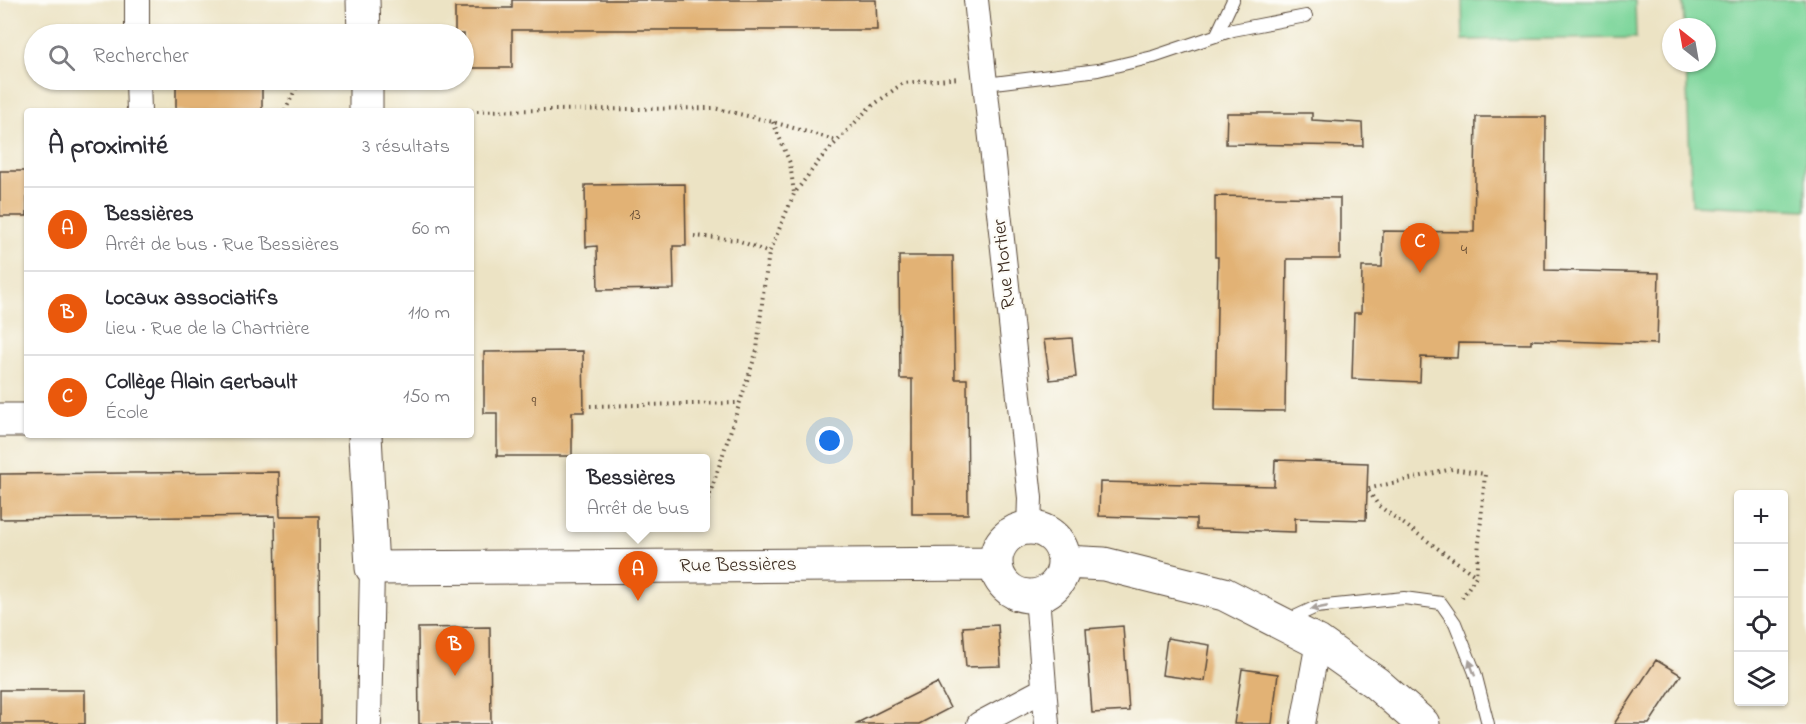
<!DOCTYPE html>
<html lang="fr">
<meta charset="utf-8">
<style>
body{margin:0;font-family:"Indie Flower",sans-serif;background:#f7f7f7;color:#2b2b33}
.controls{position:absolute;right:18px;bottom:18px;display:grid;overflow:hidden;border-radius:6px;box-shadow:0 2px 4px #0004}
.controls button{width:54px;height:54px;display:grid;place-items:center;padding:0;border:0;border-bottom:2px solid #e1e1e2;background:#fff;color:#2b2b33;font:30px sans-serif}
.compass{position:absolute;left:1662px;top:18px;width:54px;height:54px;border-radius:50%;background:#fff;box-shadow:0 2px 4px #0004;rotate:329deg}
.you{position:absolute;left:830px;top:441px;width:21px;height:21px;margin:-15px;border:4px solid #fff;border-radius:50%;background:#1a73e8;box-shadow:0 0 0 9px #1a73e833}
.badge{display:grid;place-items:center;width:39px;height:39px;border-radius:50%;background:#ea580c;color:#fff;font-size:20px;font-weight:700}
.pin{position:absolute;translate:-50% -50px;filter:drop-shadow(0 2px 3px #0008)}
.pin::after{content:'';position:absolute;top:32px;width:21px;height:18px;background:inherit;clip-path:polygon(0 0,100% 0,50% 100%)}
.popup{position:absolute;left:566px;top:454px;width:144px;height:78px;box-sizing:border-box;display:grid;place-content:center;border-radius:6px;background:#fff;filter:drop-shadow(0 2px 4px #0005);font-size:20px;white-space:nowrap;color:#7c7c81}
.popup b{font-size:22px;color:#2b2b33}
.popup::after{content:'';position:absolute;left:50%;top:100%;margin-left:-12px;border:12px solid transparent;border-top-color:#fff}
.list{margin:0;padding:0;list-style:none}
h2{display:flex;justify-content:space-between;align-items:center;height:78px;margin:0;padding:0 24px;font-size:26px}
h2 small{font-size:20px;font-weight:400;color:#7c7c81}
.list li{display:grid;grid-template-columns:39px 1fr auto;gap:18px;align-items:center;box-sizing:border-box;height:84px;padding:0 24px;border-top:2px solid #e1e1e2}
.list b{display:block;font-size:22px;white-space:nowrap}
.list p{margin:0;font-size:20px;white-space:nowrap;color:#7c7c81}
.list em{font-size:20px;font-style:normal;color:#7c7c81}
.icon{flex:none;width:33px;height:33px;fill:none;stroke:currentColor;stroke-width:2;stroke-linecap:round;stroke-linejoin:round}
.map{position:relative;flex:none;width:1806px;height:724px;overflow:hidden}
.search{position:absolute;background:#fff;box-shadow:0 2px 4px #0004;left:24px;top:24px;width:450px;height:66px;display:flex;align-items:center;gap:15px;box-sizing:border-box;padding:0 21px;border-radius:33px;color:#7c7c81;font-size:22px}
.panel{position:absolute;background:#fff;box-shadow:0 2px 4px #0004;left:24px;top:108px;width:450px;height:330px;border-radius:6px}
.map>svg:first-child{display:block}
.green{fill:#7ed69b;stroke:#5c805c;stroke-width:1.5}
.building{fill:#e2b275}
.lines{fill:none;stroke-linecap:round;stroke-linejoin:round}
.lane-casing{stroke:#564637;stroke-width:14}
.street-casing{stroke:#564637;stroke-width:26}
.secondary-casing{stroke:#564637;stroke-width:35}
.path{stroke:#564637;stroke-width:4;stroke-dasharray:1.5 4.5;stroke-linecap:butt}
.lane{stroke:#fff;stroke-width:12}
.street{stroke:#fff;stroke-width:24}
.secondary{stroke:#fff;stroke-width:33}
.oneway{fill:#a79f9a}
.labels{text-anchor:middle;dominant-baseline:central;stroke-width:4.5;stroke-linejoin:round;paint-order:stroke}
.number-label{font-size:16px;fill:#654c34}
.street-label{font-size:20px;fill:#3b2a1e;stroke:#fdfcf7}
</style>
<div class="map">
<svg width="1806" height="724" viewBox="0 0 1806 724">
<rect width="100%" height="100%" fill="#fdfcf7"/>
<filter id="ink" filterUnits="userSpaceOnUse"><feTurbulence type="fractalNoise" baseFrequency=".0167" numOctaves="2"/><feDisplacementMap in="SourceGraphic" scale="12" xChannelSelector="R" yChannelSelector="G"/><feConvolveMatrix kernelMatrix="1 2 1 2 8 2 1 2 1" color-interpolation-filters="sRGB"/></filter>
<filter id="wash" filterUnits="userSpaceOnUse"><feTurbulence type="fractalNoise" baseFrequency=".008" numOctaves="4" result="noise"/><feDisplacementMap in="SourceGraphic" scale="24" xChannelSelector="R" yChannelSelector="G"/><feGaussianBlur stdDeviation="1.35" result="paint"/><feColorMatrix in="noise" values="0 0 0 0 0 0 0 0 0 0 0 0 0 0 0 0 0 1.4 0 .05"/><feComposite in="paint" operator="in"/></filter>
<g filter="url(#wash)">
<rect width="100%" height="100%" fill="#ece3c4"/>
<path class="green" d="M1462 0H1635L1636 38 1463 40Z
M1683 0H1806V210L1692 205 1686 63H1707V27H1684Z"/>
<g id="blocks">
<path class="building" d="M512 0H876L877 30H512V68H464V34H455V8H512Z
M176 80H262V111H176Z
M1227 113H1312V120L1362 123 1363 146 1226 144Z
M1476 117H1546L1545 270 1659 273 1657 344 1531 340V344L1458 343 1457 358 1421 357 1420 382 1352 379 1354 313H1361L1362 267H1382L1383 231 1474 232Z
M0 171H27V216H0Z
M685 184 686 246H673L674 289 598 290 597 246 586 247 585 185Z
M1215 196 1340 198V259H1287L1285 411 1215 410 1218 257H1215Z
M899 256H953L955 379H967L968 514H912V379H900Z
M1072 338 1076 377 1050 380 1044 340Z
M583 351 584 412H572V456H497V413H484V352Z
M1275 460 1368 463 1366 520 1295 518V532L1196 529V519L1099 516 1100 482 1274 486Z
M279 472 280 516H319L320 724H278L275 516 0 519V474Z
M998 625 1001 666 966 667 963 627Z
M1123 626 1129 711 1092 713 1086 629Z
M490 627 491 724H419L418 628Z
M1167 638 1210 645 1205 681 1162 675Z
M1656 660 1681 675 1649 724H1614Z
M1242 669 1278 674 1272 724H1234Z
M937 683 950 708 919 724H855Z
M0 690H85V724H0Z"/>
</g>
</g>
<g filter="url(#ink)">
<use href="#blocks" fill-opacity="0" stroke="#564637" stroke-width="1.5"/>
<g class="lines">
<g class="lane-casing">
<path id="lane" d="M1216 36 1233 0
M986 84 1098 70 1153 57 1233 30 1306 16
M1286 621 1316 607 1404 598 1441 603 1455 623 1475 673 1488 724"/>
</g>
<g class="street-casing">
<path id="street" d="M137 0V34
M976 0 1030 498 1029 528
M138 80 139 111
M1037 596 1047 724
M369 724 372 568
M979 724 1043 690
M1303 724 1318 642"/>
</g>
<g class="secondary-casing">
<path id="secondary" d="M363 0 364 34
M366 111V80
M0 420H27
M365 435 372 568 995 564
M996 562a34 34 0 1 1 68 0a34 34 0 1 1-68 0Z
M1064 562 1104 564 1224 594 1318 642 1376 683 1423 724"/>
</g>
<path class="path" d="M285 111 297 86 338 81
M471 111 714 108 773 122 838 141
M773 122 790 163 794 193
M694 236 738 240 769 253
M590 406 738 403
M706 506 757 350 763 294 769 253 794 194 821 158 868 109 903 83 960 78
M1462 598 1476 576 1485 474 1452 469 1367 489 1379 506 1476 576"/>
<use href="#lane" class="lane"/>
<use href="#street" class="street"/>
<use href="#secondary" class="secondary"/>
</g>
<defs><path id="oneway-solid" d="M-6-.8H1V-3.2L6.5 0L1 3.2V.8H-6Z" transform="scale(1.5)"/></defs>
<g class="oneway">
<use href="#oneway-solid" transform="translate(1319 608) rotate(169)"/>
<use href="#oneway-solid" transform="translate(1472 668) rotate(-110)"/>
</g>
</g>
<g class="labels">
<g class="number-label">
<text x="635" y="215">13</text>
<text x="1464" y="250">4</text>
<text x="534" y="402">9</text>
</g>
<g class="street-label">
<text transform="translate(1005 264) rotate(-96)">Rue Mortier</text>
<text transform="translate(738 566) rotate(-1)">Rue Bessières</text>
</g>
</g>
</svg>
<div class="controls">
<button>+</button>
<button>−</button>
<button><svg class="icon" aria-label="locate" viewBox="0 0 24 24"><circle cx="12" cy="12" r="6"/><path d="M12 2v4M12 18v4M2 12h4M18 12h4"/></svg></button>
<button><svg class="icon" aria-label="layers" viewBox="0 0 24 24"><path d="M12 4l9 5-9 5-9-5zM3 14l9 5 9-5"/></svg></button>
</div>
<svg class="compass" viewBox="-18 -18 36 36"><path d="M0-13l5 13h-10z" fill="#e53935"/><path d="M0 13l5-13h-10z" fill="#7c7c81"/></svg>
<div class="you"></div>
<div class="pin badge" style="left:638px;top:601px">A</div>
<div class="popup"><b>Bessières</b>Arrêt de bus</div>
<div class="pin badge" style="left:455px;top:676px">B</div>
<div class="pin badge" style="left:1420px;top:273px">C</div>
<div class="search"><svg class="icon" aria-label="search" viewBox="0 0 24 24"><circle cx="10" cy="10" r="6"/><path d="M15 15l6 6"/></svg>Rechercher</div>
<section class="panel">
<h2>À proximité<small>3 résultats</small></h2>
<ul class="list">
<li><span class="badge">A</span><div><b>Bessières</b><p>Arrêt de bus · Rue Bessières</p></div><em>60 m</em></li>
<li><span class="badge">B</span><div><b>Locaux associatifs</b><p>Lieu · Rue de la Chartrière</p></div><em>110 m</em></li>
<li><span class="badge">C</span><div><b>Collège Alain Gerbault</b><p>École</p></div><em>150 m</em></li>
</ul>
</section>
</div>
